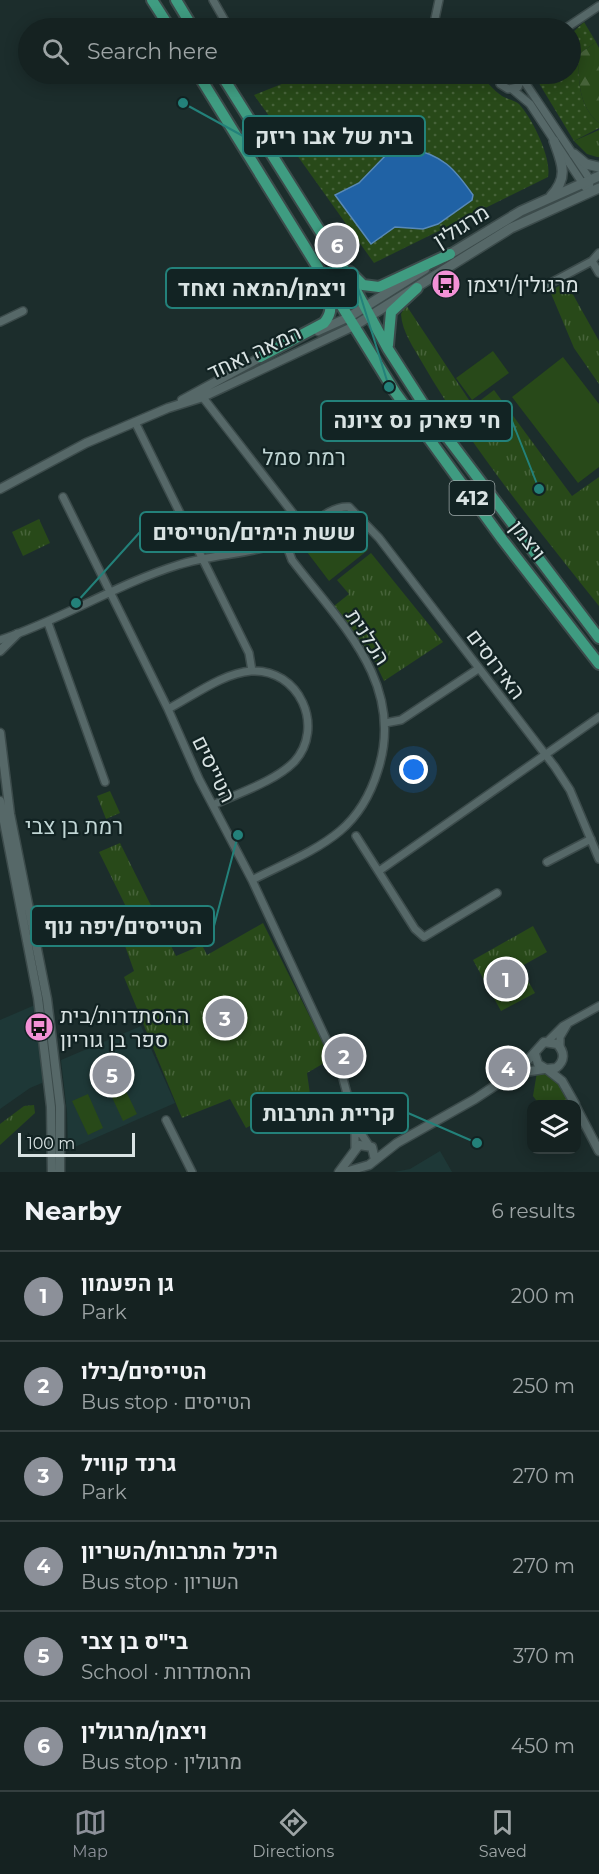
<!DOCTYPE html>
<meta charset="utf-8">
<style>
body{margin:0;font-family:Montserrat,Heebo,sans-serif;background:#1e2a2a;color:#f1f3f6}
.controls{position:absolute;right:18px;bottom:18px;display:grid;overflow:hidden;border-radius:12px;box-shadow:0 3px 15px #0003}
.controls button{width:54px;height:54px;display:grid;place-items:center;padding:0;border:0;border-bottom:2px solid #343f3f;background:#152221;color:#f1f3f6;font:30px sans-serif}
.scale{position:absolute;left:18px;bottom:15px;width:117px;box-sizing:border-box;padding-left:6px;border:3px solid #d9e3e3;border-top:0;font-size:16px;line-height:21px;white-space:nowrap;color:#d9e3e3;-webkit-text-stroke:4px #122323;paint-order:stroke}
.you{position:absolute;left:414px;top:770px;width:21px;height:21px;margin:-15px;border:4px solid #fff;border-radius:50%;background:#1a73e8;box-shadow:0 0 0 9px #1a73e833}
.badge{display:grid;place-items:center;width:39px;height:39px;border-radius:50%;background:#8c9099;color:#fff;font-size:20px;font-weight:700}
.pin{position:absolute;translate:-50% -50%;border:3px solid #fff;box-shadow:0 2px 6px #0006}
.list{margin:0;padding:0;list-style:none}
h2{display:flex;justify-content:space-between;align-items:center;height:78px;margin:0;padding:0 24px;font-size:26px}
h2 small{font-size:20px;font-weight:400;color:#9da4a5}
.list li{display:grid;grid-template-columns:39px 1fr auto;gap:18px;align-items:center;box-sizing:border-box;height:90px;padding:0 24px;border-top:2px solid #343f3f}
.list b{display:block;font-size:22px;white-space:nowrap}
.list p{margin:0;font-size:20px;white-space:nowrap;color:#9da4a5}
.list em{font-size:20px;font-style:normal;color:#9da4a5}
.icon{flex:none;width:33px;height:33px;fill:none;stroke:currentColor;stroke-width:2;stroke-linecap:round;stroke-linejoin:round}
.map{position:relative;flex:none;width:599px;height:1172px;overflow:hidden}
.search{position:absolute;background:#152221;box-shadow:0 3px 15px #0003;left:18px;right:18px;top:18px;height:66px;display:flex;align-items:center;gap:15px;box-sizing:border-box;padding:0 21px;border-radius:33px;color:#9da4a5;font-size:22px}
.sheet{height:618px;background:#152221}
nav{display:flex;justify-content:space-around;align-items:center;box-sizing:border-box;height:84px;border-top:2px solid #343f3f;background:#152221;font-size:16px;color:#9da4a5}
nav a{display:grid;justify-items:center;gap:3px}
nav .on{color:#8c9099}
.map>svg:first-child{display:block}
.built{fill:#1e3837}
.grass{fill:url(#grass-dots)}
.forest{fill:url(#forest-firs)}
.park{fill:url(#park-tufts)}
.garden{fill:#284919}
.water{fill:#2062a5;stroke:#5889b8;stroke-width:1.5}
.lines{fill:none;stroke-linecap:round;stroke-linejoin:round}
.minor-casing{stroke:#3c4b4b;stroke-width:10}
.tertiary-casing{stroke:#3c4b4b;stroke-width:11}
.secondary-casing{stroke:#3c4b4b;stroke-width:12}
.primary-casing{stroke:#3c4b4b;stroke-width:14}
.minor{stroke:#566868;stroke-width:7}
.tertiary{stroke:#566868;stroke-width:8}
.secondary{stroke:#566868;stroke-width:9}
.primary{stroke:#3f9c81;stroke-width:10}
.labels{text-anchor:middle;dominant-baseline:central;stroke-width:4.5;stroke-linejoin:round;paint-order:stroke}
.shield{fill:#122323;stroke:#9da9a9;stroke-width:1.5}
.shield-label{font-size:20px;font-weight:bold;fill:#d9e3e3}
.street-label{font-size:21px;fill:#d9e3e3;stroke:#122323}
.poi-label{font-size:21px;fill:#d9e3e3;stroke:#122323;text-anchor:start}
.neighbourhood-label{font-size:22px;fill:#c0d5d4;stroke:#122323}
.leader{fill:none;stroke:#23817a;stroke-width:2}
.callout-dot{fill:#23817a;stroke:#122323;stroke-width:2}
.callout{fill:#122323;stroke:#23817a;stroke-width:2}
.callout-label{font-size:22px;text-anchor:middle;font-weight:bold;fill:#d9e3e3}
</style>
<div class="map">
<svg width="599" height="1172" viewBox="0 0 599 1172">
<defs>
<pattern id="grass-dots" width="8" height="8" patternUnits="userSpaceOnUse" patternTransform="scale(1.5)"><rect width="8" height="8" fill="#284919"/><path d="M2 2h.1M6 6h.1" fill="none" stroke="#47633a" stroke-width="1.8" stroke-linecap="round"/></pattern>
<pattern id="forest-firs" width="22" height="20" patternUnits="userSpaceOnUse" patternTransform="scale(1.5)"><rect width="22" height="20" fill="#284919"/><path d="M5 1l3.5 6h-7zM16 11l3.5 6h-7z" fill="#47633a"/></pattern>
<pattern id="park-tufts" width="24" height="20" patternUnits="userSpaceOnUse" patternTransform="scale(1.5)"><rect width="24" height="20" fill="#284919"/><path d="M3 7l-1-3M5 7V3M7 7l1-3M15 17l-1-3M17 17v-4M19 17l1-3" fill="none" stroke="#47633a"/></pattern>
</defs>
<rect width="100%" height="100%" fill="#1c2d2c"/>
<path class="built" d="M35 1005 42 1060V1083L30 1088 0 1109V1020Z
M141 1026 175 1103 68 1150 67 1112 61 1060Z
M440 1151 452 1172H394L410 1169Z"/>
<path class="grass" d="M584 22 596 42 579 54C578 78 578 106 599 123V128L574 141 537 80 536 74H570L571 34Z
M307 74H478C486 80 493 90 502 96 507 99 514 100 519 104 532 118 552 158 548 177L374 263 254 95Z"/>
<path class="forest" d="M596 42 599 48V123C578 106 578 79 579 54Z"/>
<path class="park" d="M599 130V157H597L587 154 574 141Z
M566 282 599 341V384L574 348 550 291Z
M406 305 473 406 494 390 572 496 599 477V606C537 528 473 450 423 364 414 348 402 332 401 314Z
M39 519 50 543 23 556 12 532Z
M371 553 443 642 384 681 372 656 334 606 349 594 337 580Z
M110 791 120 813 106 819 97 796Z
M120 843 176 956 202 945 207 955 263 923 331 1059 307 1073 310 1094 246 1128 230 1099 182 1118 124 977 134 971 119 929 133 921 99 852Z
M533 926 547 952 520 967 535 993 501 1011 473 960Z
M537 1072C555 1071 564 1090 571 1104H539L533 1096Z
M34 1105 35 1113 0 1145V1124L24 1106Z"/>
<path class="garden" d="M493 351 509 373 472 400 456 378Z
M563 357 599 404V467L578 483 512 397Z
M347 522 368 550 329 581 307 552Z
M124 1087 137 1114 123 1121 110 1093Z
M88 1094 103 1128 88 1135 72 1101Z"/>
<path class="water" d="M408 148C443 155 454 168 473 195L472 200 438 224 423 229 395 227 371 244 335 195 359 183 389 152Z"/>
<g class="lines">
<g class="minor-casing">
<path id="minor" d="M213 0 229 28
M433 28 439 0
M566 28 599 6
M498 74 500 84 508 89 518 87 522 76
M522 78 587 175 590 180 589 192
M512 89 530 104 585 187
M599 253 592 261 599 273
M547 285 592 261
M0 322 23 311
M201 395 306 530
M135 422 249 653 252 671
M63 497 168 709 199 779 252 880 341 1071 355 1124V1148
M48 623 105 782
M0 640C61 620 117 584 178 565 212 554 253 554 286 541 306 533 327 505 349 507L379 538 555 767 570 790 599 859
M168 709C193 696 223 673 251 671 299 668 326 727 294 762 274 782 238 793 213 805
M385 723 401 720 478 669
M356 836 415 929 424 937 497 893
M547 862 591 839
M379 871 599 717
M252 880C281 865 315 852 340 831 359 815 371 793 378 770 406 683 340 623 292 560L285 541
M548 1041 563 1026 599 1006
M560 1046V1037L567 1025
M166 1120 192 1172
M356 1126 368 1144"/>
</g>
<g class="tertiary-casing">
<path id="tertiary" d="M318 331 349 317
M182 400 265 355
M0 489 86 443 168 408 203 397 354 326
M0 651 17 634
M0 733 10 814 47 999 60 1106V1172
M0 801 38 998 51 1107 52 1172
M548 1070 562 1081 575 1104
M518 1073 544 1069
M576 1107 599 1151
M339 1172 359 1145 372 1147 375 1160
M345 1172 369 1165 397 1143 475 1099 520 1069 544 1042 557 1044C565 1052 565 1061 556 1068L546 1069 538 1064 535 1054"/>
</g>
<g class="secondary-casing">
<path id="secondary" d="M574 154 586 164 599 167
M551 196C569 177 562 163 554 141
M445 257 521 211 599 176
M349 317 425 269
M354 326 511 228 599 188"/>
</g>
<g class="primary-casing">
<path id="primary" d="M152 0 170 28
M176 0 193 28
M198 74 395 392 502 539 599 664
M221 74 347 274 388 349 431 416 599 638
M350 272 363 285 379 287 450 254
M388 345 391 312 417 288
M260 357 324 323C334 311 331 302 323 288"/>
</g>
<use href="#minor" class="minor"/>
<use href="#tertiary" class="tertiary"/>
<use href="#secondary" class="secondary"/>
<use href="#primary" class="primary"/>
</g>
<defs>
<g id="bus-disc" transform="scale(1.5)"><circle r="9.5" fill="#f391d6" stroke="#122323"/><path d="M-5-6H5V4H4V6H2V4H-2V6H-4V4H-5ZM-3.5-4V0h7V-4ZM-3.5 1.2v1.5H-2V1.2ZM2 1.2v1.5H3.5V1.2Z" fill="#111"/></g>
</defs>
<g fill-rule="evenodd">
<use href="#bus-disc" x="446" y="284"/>
<use href="#bus-disc" x="39" y="1027"/>
</g>
<g class="labels">
<rect class="shield" x="449.5" y="481" width="45" height="34" rx="4.5"/>
<g class="shield-label">
<text x="472" y="498">412</text>
</g>
<g class="street-label">
<text transform="translate(461 226) rotate(-32)">מרגולין</text>
<text transform="translate(254 352) rotate(-25)">המאה ואחד</text>
<text transform="translate(528 540) rotate(52)">ויצמן</text>
<text transform="translate(368 637) rotate(57)">הכלנית</text>
<text transform="translate(496 664) rotate(53)">האירוסים</text>
<text transform="translate(214 769) rotate(64)">הטייסים</text>
</g>
<g class="poi-label">
<text x="467" y="284">מרגולין/ויצמן</text>
<text x="60" y="1015">ההסתדרות/בית<tspan x="60" dy="24">ספר בן גוריון</tspan></text>
</g>
<g class="neighbourhood-label">
<text x="304" y="457">רמת סמל</text>
<text x="74" y="826">רמת בן צבי</text>
</g>
</g>
<path class="leader" d="M183 103L243 136M389 387L358 288M539 489L512 421M76 603L140 532M238 835L214 926M477 1143L408 1113"/>
<g class="callout-dot">
<circle cx="183" cy="103" r="6"/>
<circle cx="389" cy="387" r="6"/>
<circle cx="539" cy="489" r="6"/>
<circle cx="76" cy="603" r="6"/>
<circle cx="238" cy="835" r="6"/>
<circle cx="477" cy="1143" r="6"/>
</g>
<g class="callout">
<rect x="243" y="116" width="182" height="40" rx="6"/>
<rect x="166" y="268" width="192" height="40" rx="6"/>
<rect x="321" y="401" width="191" height="40" rx="6"/>
<rect x="140" y="512" width="227" height="40" rx="6"/>
<rect x="31" y="906" width="183" height="40" rx="6"/>
<rect x="251" y="1093" width="157" height="40" rx="6"/>
</g>
<g class="callout-label">
<text x="334" y="144">בית של אבו ריזק</text>
<text x="262" y="296">ויצמן/המאה ואחד</text>
<text x="417" y="428">חי פארק נס ציונה</text>
<text x="254" y="540">ששת הימים/הטייסים</text>
<text x="123" y="934">הטייסים/יפה נוף</text>
<text x="329" y="1121">קריית התרבות</text>
</g>
</svg>
<div class="controls">
<button><svg class="icon" aria-label="layers" viewBox="0 0 24 24"><path d="M12 4l9 5-9 5-9-5zM3 14l9 5 9-5"/></svg></button>
</div>
<div class="scale">100 m</div>
<div class="you"></div>
<div class="pin badge" style="left:506px;top:979px">1</div>
<div class="pin badge" style="left:344px;top:1056px">2</div>
<div class="pin badge" style="left:225px;top:1018px">3</div>
<div class="pin badge" style="left:508px;top:1068px">4</div>
<div class="pin badge" style="left:112px;top:1075px">5</div>
<div class="pin badge" style="left:337px;top:245px">6</div>
<div class="search"><svg class="icon" aria-label="search" viewBox="0 0 24 24"><circle cx="10" cy="10" r="6"/><path d="M15 15l6 6"/></svg>Search here</div>
</div>
<section class="sheet">
<h2>Nearby<small>6 results</small></h2>
<ul class="list">
<li><span class="badge">1</span><div><b>גן הפעמון</b><p>Park</p></div><em>200 m</em></li>
<li><span class="badge">2</span><div><b>הטייסים/בילו</b><p>Bus stop · הטייסים</p></div><em>250 m</em></li>
<li><span class="badge">3</span><div><b>גרנד קוויל</b><p>Park</p></div><em>270 m</em></li>
<li><span class="badge">4</span><div><b>היכל התרבות/השריון</b><p>Bus stop · השריון</p></div><em>270 m</em></li>
<li><span class="badge">5</span><div><b>בי&quot;ס בן צבי</b><p>School · ההסתדרות</p></div><em>370 m</em></li>
<li><span class="badge">6</span><div><b>ויצמן/מרגולין</b><p>Bus stop · מרגולין</p></div><em>450 m</em></li>
</ul>
</section>
<nav>
<a class="on"><svg class="icon" aria-label="map" viewBox="0 0 24 24"><path d="M3 6l6-2 6 2 6-2v14l-6 2-6-2-6 2zM9 4v14M15 6v14"/></svg>Map</a>
<a><svg class="icon" aria-label="directions" viewBox="0 0 24 24"><path d="M12 3l9 9-9 9-9-9zM9 14v-3h6M13 9l2 2-2 2"/></svg>Directions</a>
<a><svg class="icon" aria-label="saved" viewBox="0 0 24 24"><path d="M7 4h10v16l-5-4-5 4z"/></svg>Saved</a>
</nav>
